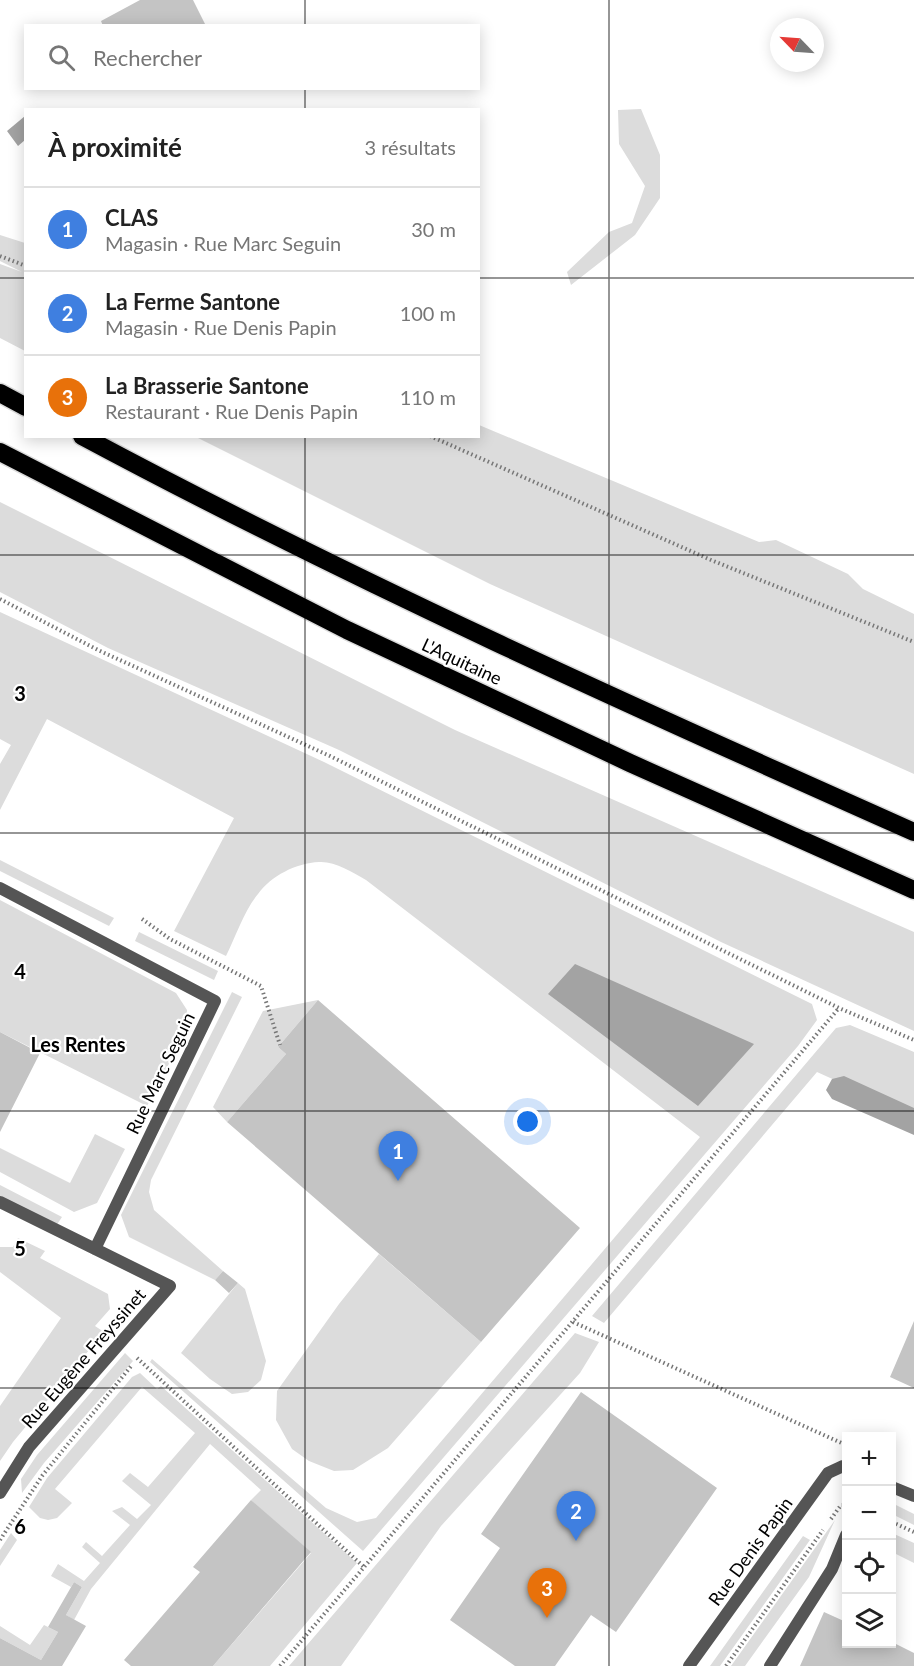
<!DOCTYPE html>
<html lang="fr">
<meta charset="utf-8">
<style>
body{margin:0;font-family:Lato,sans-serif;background:#f2f2f2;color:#222}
.controls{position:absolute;right:18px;bottom:18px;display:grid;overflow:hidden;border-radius:0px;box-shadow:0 3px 15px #0003}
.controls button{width:54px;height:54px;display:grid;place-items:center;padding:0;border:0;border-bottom:2px solid #e0e0e0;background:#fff;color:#222;font:30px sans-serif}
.compass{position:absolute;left:770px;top:18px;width:54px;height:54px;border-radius:50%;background:#fff;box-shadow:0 3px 15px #0003;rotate:295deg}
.you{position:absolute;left:528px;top:1122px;width:21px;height:21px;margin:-15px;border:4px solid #fff;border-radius:50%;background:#1a73e8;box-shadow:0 0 0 9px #1a73e833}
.badge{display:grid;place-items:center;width:39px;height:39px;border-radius:50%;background:#000;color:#fff;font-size:20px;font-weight:700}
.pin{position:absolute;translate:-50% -50px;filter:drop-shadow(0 2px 3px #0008)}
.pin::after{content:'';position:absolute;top:32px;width:21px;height:18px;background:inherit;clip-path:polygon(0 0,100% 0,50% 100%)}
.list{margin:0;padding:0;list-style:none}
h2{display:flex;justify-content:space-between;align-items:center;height:78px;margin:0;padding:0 24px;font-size:26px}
h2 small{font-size:20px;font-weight:400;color:#767676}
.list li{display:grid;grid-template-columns:39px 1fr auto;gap:18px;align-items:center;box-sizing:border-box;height:84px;padding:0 24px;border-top:2px solid #e0e0e0}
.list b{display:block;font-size:22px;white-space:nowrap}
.list p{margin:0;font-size:20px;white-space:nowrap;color:#767676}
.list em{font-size:20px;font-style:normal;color:#767676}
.icon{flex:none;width:33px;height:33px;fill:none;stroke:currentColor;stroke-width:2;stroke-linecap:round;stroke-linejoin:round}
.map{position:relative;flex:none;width:914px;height:1666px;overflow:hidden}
.search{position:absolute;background:#fff;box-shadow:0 3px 15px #0003;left:24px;top:24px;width:456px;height:66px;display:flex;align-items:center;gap:15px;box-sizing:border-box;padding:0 21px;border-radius:0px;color:#767676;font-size:22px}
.panel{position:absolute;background:#fff;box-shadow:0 3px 15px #0003;left:24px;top:108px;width:456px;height:330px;border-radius:0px}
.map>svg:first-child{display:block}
.green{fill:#dcdcdc}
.water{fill:#a3a3a3}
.building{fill:#c4c4c4}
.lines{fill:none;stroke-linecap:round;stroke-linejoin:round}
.motorway-casing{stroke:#dbdbdb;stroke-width:21}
.path{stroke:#777;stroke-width:4;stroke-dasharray:1.5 3;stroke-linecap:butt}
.service{stroke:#555;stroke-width:12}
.minor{stroke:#555;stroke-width:12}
.motorway{stroke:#000;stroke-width:18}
.grid{fill:none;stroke:#000;stroke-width:1.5;stroke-opacity:0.55}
.labels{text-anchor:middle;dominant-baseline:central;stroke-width:4.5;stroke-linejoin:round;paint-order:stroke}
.street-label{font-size:18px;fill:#000;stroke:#fff}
.neighbourhood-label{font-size:20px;font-weight:bold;fill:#000;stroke:#fff}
.grid-label{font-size:20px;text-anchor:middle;font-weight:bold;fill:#000;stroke:#fff;stroke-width:4.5;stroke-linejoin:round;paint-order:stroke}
</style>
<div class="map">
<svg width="914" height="1666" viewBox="0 0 914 1666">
<rect width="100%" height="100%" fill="#fff"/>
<path class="green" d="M641 109 660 155V198L635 235 571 285 567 272 609 232 632 223 645 186 619 144 618 110Z
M0 235 25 243V351L0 338V264L22 272 0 261Z
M479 425 759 542 776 540 848 574 863 589 914 614V774L490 584 196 437 478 436Z
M0 502 455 730 914 932V1031L721 942 339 750 108 648 0 592Z
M0 612 324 762 812 1004 817 1020 798 1046 363 1551 150 1362 152 1359 326 1508 357 1522 376 1518 700 1137 366 880C352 872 335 861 319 862 296 863 271 876 258 894 244 911 236 936 226 956L174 931 234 818 47 719 0 810V764L11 745 0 739Z
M0 860 114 918 109 926 0 871Z
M0 900 176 993 187 1010 186 1031 147 1106 0 1032Z
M139 932 218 971 214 980 135 941Z
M232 992 242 997 151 1180 149 1192 154 1210 223 1271 215 1280 129 1237 121 1215Z
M318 1000 278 1047 286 1054 227 1122 213 1107 263 1011Z
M850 1025 914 1052V1116L817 1072 604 1323 592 1316 836 1028Z
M95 1134 125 1149 97 1203 74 1212 0 1172V1148L70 1183Z
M0 1185 62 1217 56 1226 0 1198Z
M18 1238 45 1251 40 1258 108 1294 110 1309 95 1326 104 1332 13 1442 0 1461V1406L61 1318 0 1272V1247H13Z
M379 1254 481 1342 388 1448 353 1470 334 1471 309 1461 292 1449 276 1420 277 1391 339 1304Z
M238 1283 245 1289 266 1361 261 1380 248 1392 232 1394 210 1379 181 1353Z
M575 1333 599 1342 580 1373 441 1526 341 1666H289Z
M125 1353 133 1361 44 1463 22 1493 21 1479 37 1455Z
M140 1373 157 1389 161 1386 357 1563 270 1666H213L311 1553 251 1500 261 1490 210 1444 91 1589 74 1620 66 1615 82 1587 74 1582 71 1587 51 1576 58 1564 84 1581 100 1563 82 1547 86 1542 102 1556 130 1525 112 1511 122 1507 137 1519 151 1505 122 1481 130 1473 148 1487 195 1433 142 1387 55 1489 72 1503 57 1518 48 1520 40 1518 29 1507 47 1478 132 1377Z
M892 1503 914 1514V1525L892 1514Z
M835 1520 809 1577 745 1666H731Z
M11 1533 17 1540 0 1566V1550Z
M892 1533 914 1543V1563L892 1552Z
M803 1536 810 1540 720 1666H710Z
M44 1625 58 1632 41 1660 0 1638V1626L30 1645Z"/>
<path class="water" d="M25 116V140L18 146 7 131Z
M575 964 754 1044 698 1106 548 994Z
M844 1076 914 1108V1135L832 1099 826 1090 832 1079Z"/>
<path class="building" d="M140 0H193L206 26H103L101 21Z
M318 1000 580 1228 481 1342 227 1122 286 1054 278 1047Z
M0 1032 40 1053 0 1132Z
M223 1271 238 1283 229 1293 215 1280Z
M914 1321V1388L890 1377Z
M581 1392 717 1488 616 1632 591 1615 555 1666H515L450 1620 500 1548 481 1534Z
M251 1500 311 1552 213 1666H131L124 1660 200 1572 193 1567Z
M74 1582 82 1587 66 1615 86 1626 62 1666H0V1638L41 1660 58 1632 48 1627Z
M824 1612 846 1622V1644L892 1642 914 1653V1666H800Z"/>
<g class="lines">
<g class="motorway-casing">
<path id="motorway" d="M0 393 26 407
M82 436C353 581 633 707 914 832
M0 452 347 630 630 763 914 890"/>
</g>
<path class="path" d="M0 256 26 266
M430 436 711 560 914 642
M0 599 98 650 330 756 839 1008 914 1040
M142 919 170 939 261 986 280 1045
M573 1322 846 1445
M137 1358 364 1567
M831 1519 841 1505H846
M892 1522 914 1532
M0 1540 42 1476 132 1365
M280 1666 839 1008
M726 1666 823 1530"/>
<path class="service" d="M770 1666 832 1569 846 1535"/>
<path class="minor" d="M0 888 215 1001 95 1249
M0 1202 170 1286 29 1447 0 1493
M892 1487 914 1496
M689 1666 828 1473 843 1466 846 1467"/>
<use href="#motorway" class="motorway"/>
</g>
<path class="grid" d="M305 0V26M609 0V1666M305 88V110M0 278H26M478 278H914M305 436V1666M0 555H914M0 833H914M0 1111H914M0 1388H914"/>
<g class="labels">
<g class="street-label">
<text transform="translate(462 661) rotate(25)">L'Aquitaine</text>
<text transform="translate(160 1073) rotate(-64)">Rue Marc Seguin</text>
<text transform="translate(83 1358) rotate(-49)">Rue Eugène Freyssinet</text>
<text transform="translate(750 1551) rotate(-54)">Rue Denis Papin</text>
</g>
<g class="neighbourhood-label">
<text x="78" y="1044">Les Rentes</text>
</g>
</g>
<g class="grid-label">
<text x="20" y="701">3</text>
<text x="20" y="979">4</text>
<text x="20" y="1256">5</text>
<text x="20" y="1534">6</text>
</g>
</svg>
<div class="controls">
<button>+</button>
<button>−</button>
<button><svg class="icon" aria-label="locate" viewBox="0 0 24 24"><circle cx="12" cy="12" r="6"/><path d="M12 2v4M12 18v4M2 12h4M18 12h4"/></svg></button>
<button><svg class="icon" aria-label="layers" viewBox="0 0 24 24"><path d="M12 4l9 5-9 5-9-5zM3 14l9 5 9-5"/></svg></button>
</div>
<svg class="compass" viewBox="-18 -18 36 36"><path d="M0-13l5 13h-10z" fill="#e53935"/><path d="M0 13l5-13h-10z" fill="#767676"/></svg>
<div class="you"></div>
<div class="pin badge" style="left:398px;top:1181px;background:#3f7fe0">1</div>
<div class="pin badge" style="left:576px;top:1541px;background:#3f7fe0">2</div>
<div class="pin badge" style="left:547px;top:1618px;background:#e8710a">3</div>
<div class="search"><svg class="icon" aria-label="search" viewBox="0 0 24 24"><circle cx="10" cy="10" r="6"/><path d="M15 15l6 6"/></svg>Rechercher</div>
<section class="panel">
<h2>À proximité<small>3 résultats</small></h2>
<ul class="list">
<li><span class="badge" style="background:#3f7fe0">1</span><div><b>CLAS</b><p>Magasin · Rue Marc Seguin</p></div><em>30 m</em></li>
<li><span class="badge" style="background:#3f7fe0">2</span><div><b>La Ferme Santone</b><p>Magasin · Rue Denis Papin</p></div><em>100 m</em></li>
<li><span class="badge" style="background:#e8710a">3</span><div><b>La Brasserie Santone</b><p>Restaurant · Rue Denis Papin</p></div><em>110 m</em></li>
</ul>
</section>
</div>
